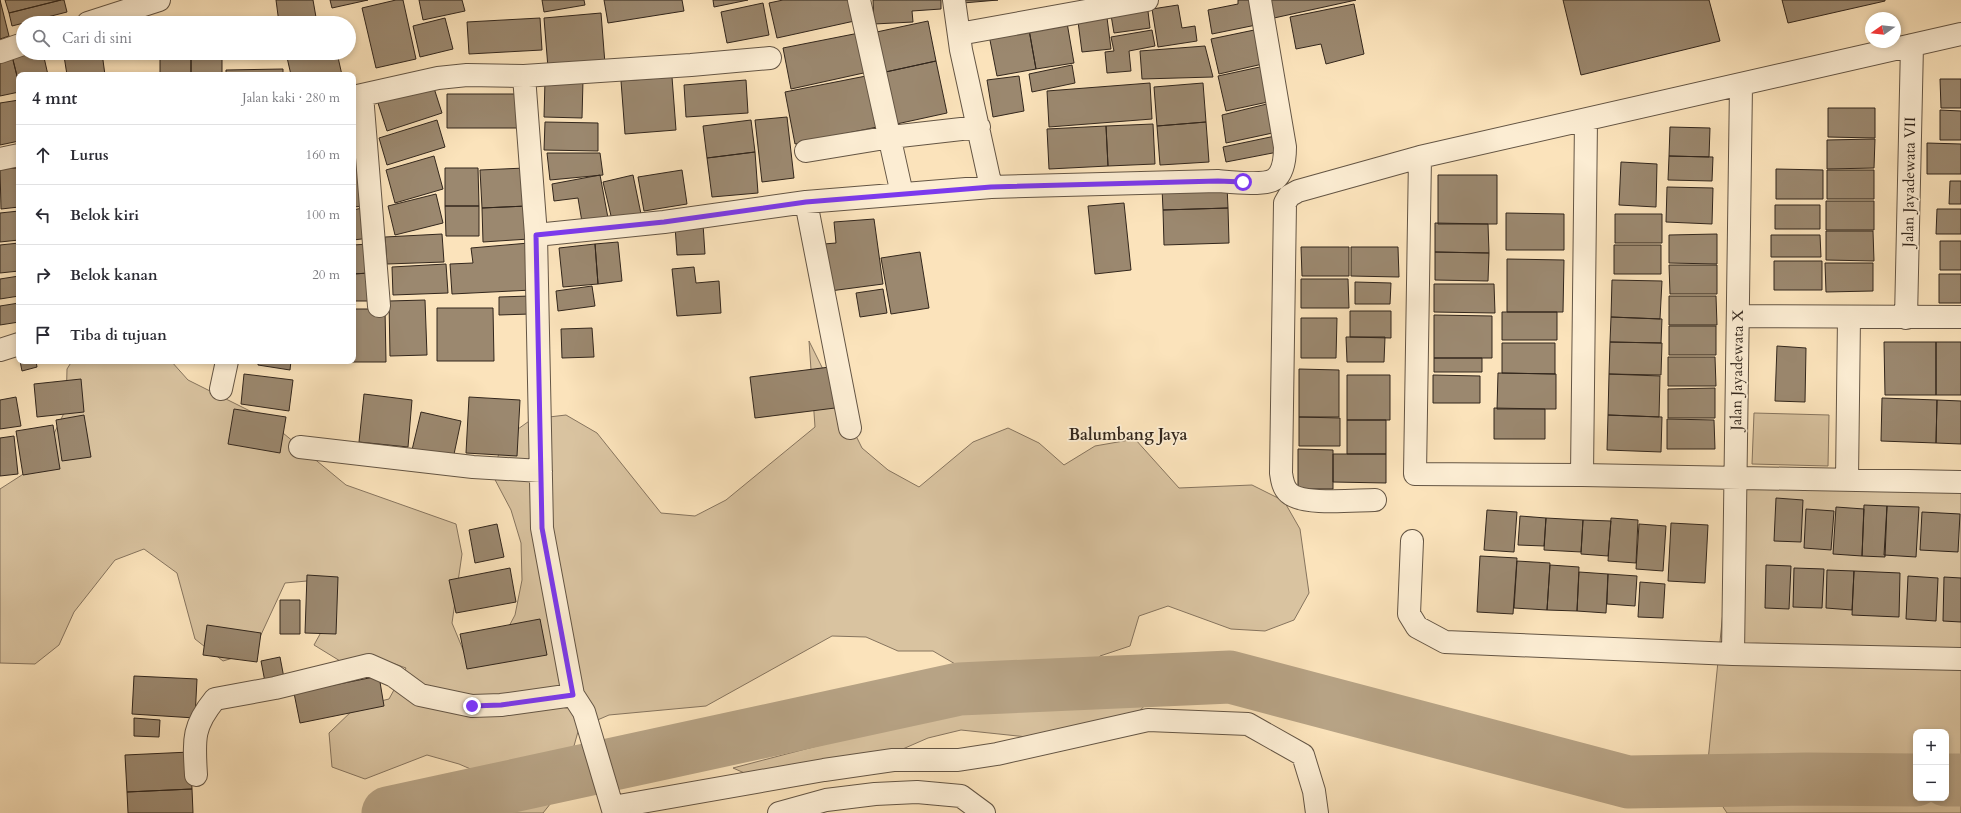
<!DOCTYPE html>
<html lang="id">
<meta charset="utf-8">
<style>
body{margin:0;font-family:Cardo,serif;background:#f7f7f7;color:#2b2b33}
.controls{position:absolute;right:12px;bottom:12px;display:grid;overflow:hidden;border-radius:8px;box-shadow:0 2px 6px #0003}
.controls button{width:36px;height:36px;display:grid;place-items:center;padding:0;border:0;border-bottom:1px solid #e1e1e2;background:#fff;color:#2b2b33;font:20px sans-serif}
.compass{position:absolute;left:1865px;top:12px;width:36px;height:36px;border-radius:50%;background:#fff;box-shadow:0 2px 6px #0003;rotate:256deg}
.stop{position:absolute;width:12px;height:12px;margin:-9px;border:3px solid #7c3aed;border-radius:50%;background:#fff}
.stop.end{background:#7c3aed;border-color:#fff;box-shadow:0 1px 4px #0008}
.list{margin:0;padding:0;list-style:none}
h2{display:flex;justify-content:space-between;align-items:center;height:52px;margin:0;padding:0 16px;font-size:17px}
h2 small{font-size:13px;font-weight:400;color:#7c7c81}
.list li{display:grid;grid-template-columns:26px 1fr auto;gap:12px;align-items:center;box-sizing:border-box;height:60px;padding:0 16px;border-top:1px solid #e1e1e2}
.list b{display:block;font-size:15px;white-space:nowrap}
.list em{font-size:13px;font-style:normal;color:#7c7c81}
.icon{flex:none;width:22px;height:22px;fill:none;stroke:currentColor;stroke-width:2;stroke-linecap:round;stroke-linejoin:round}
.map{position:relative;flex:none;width:1961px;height:813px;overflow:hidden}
.search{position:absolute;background:#fff;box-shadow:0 2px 6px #0003;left:16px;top:16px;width:340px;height:44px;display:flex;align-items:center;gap:10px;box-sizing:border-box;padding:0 14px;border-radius:22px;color:#7c7c81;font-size:15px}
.panel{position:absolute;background:#fff;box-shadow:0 2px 6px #0003;left:16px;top:72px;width:340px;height:292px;border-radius:8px}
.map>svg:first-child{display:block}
.green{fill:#d9c3a0;stroke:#86745e;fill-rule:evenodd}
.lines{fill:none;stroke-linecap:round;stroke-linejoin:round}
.river{stroke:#b7a385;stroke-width:53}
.building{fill:#9b886f;stroke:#32261c}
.minor-casing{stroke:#645544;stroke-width:24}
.minor{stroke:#fcedd3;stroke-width:22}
.route{stroke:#7c3aed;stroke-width:5}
.labels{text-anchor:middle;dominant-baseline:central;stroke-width:3.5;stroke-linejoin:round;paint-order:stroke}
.street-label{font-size:15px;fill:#32261c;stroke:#fcedd3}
.neighbourhood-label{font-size:16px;font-weight:bold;fill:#32261c;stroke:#fcedd3}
</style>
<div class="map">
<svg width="1961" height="813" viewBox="0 0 1961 813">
<rect width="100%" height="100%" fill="#fbe3bb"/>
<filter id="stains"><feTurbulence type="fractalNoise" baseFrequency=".005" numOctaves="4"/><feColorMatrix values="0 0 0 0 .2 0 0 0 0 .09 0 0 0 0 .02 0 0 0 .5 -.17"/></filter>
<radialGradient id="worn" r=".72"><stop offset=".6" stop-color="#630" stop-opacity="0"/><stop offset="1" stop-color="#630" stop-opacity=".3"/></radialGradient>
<path class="green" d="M809 341 862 448 888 470 919 487 973 442 1008 428 1039 443 1064 465 1095 446 1135 439 1179 488 1252 485 1284 501 1300 529 1309 593 1294 620 1265 631 1231 629 1168 606 1139 616 1130 646 1100 656 1087 685 1123 680 1150 700 1127 724 1065 741 961 730 928 738 866 765 765 782 733 768 901 724 933 712 959 689 962 668 933 651H898L866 637 832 636 706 706 609 715 579 728 562 789 543 813H485L479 811 489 777 459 764 427 755 365 779 332 767 329 733 356 707 389 699 406 668 375 657 345 664 314 645 331 614 318 580 285 583 253 652 223 661 195 639 177 573 144 549 115 560 74 612 59 645 35 664 0 663V489L39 464 66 409 67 369 72 361H171L188 380 266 419 346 485 456 524 462 554 452 623 464 652 498 647 515 615 522 580 521 543 511 510 492 474 504 439 532 419 566 415 597 433 661 513 695 516 726 500 815 427Z
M1754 413 1829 415 1828 466 1752 464Z
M1737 472 1961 476V813H1727L1706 781ZM1916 732H1946V798H1916Z"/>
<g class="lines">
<path class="river" d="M1946 780H1961
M388 813 959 689 1230 677 1628 782 1807 779 1916 780"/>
</g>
<path class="building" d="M0 0 9 36 0 39Z
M5 0H61L9 13Z
M61 0H64L67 12 12 26 9 13Z
M276 0H313L317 23H279Z
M330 0H368L332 8Z
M396 0H403L416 59 376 68 362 8Z
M419 0H462L465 11 423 20Z
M542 0H584L585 5 544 12Z
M604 0H682L684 11 608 23Z
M713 0H748L714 7Z
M783 0H854L859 20 777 38 769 3Z
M873 0H941V9L912 11 913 22 874 24Z
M963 0H998L963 3Z
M1238 0H1259L1256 25 1212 34 1208 10 1238 4Z
M1270 0H1356L1274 18Z
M1563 0H1709L1720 41 1581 75Z
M1782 0H1885V1L1788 23Z
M763 3 769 35 727 43 721 12Z
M1147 3 1150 28 1114 33 1110 9Z
M1354 4 1364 54 1326 64 1321 44 1296 49 1290 17Z
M1178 5 1182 28 1195 26 1197 41 1158 47 1152 9Z
M1106 10 1111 49 1082 52 1077 14Z
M601 13 605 64 548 68 544 18Z
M1066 17 1074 63 1036 69 1028 24Z
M445 18 453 49 420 57 413 26Z
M540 18 542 50 469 54 467 22Z
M928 21 936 61 881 73 872 33Z
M1028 24 1036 69 997 76 988 30Z
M1259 29 1267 63 1219 74 1211 39Z
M1152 30 1155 46 1129 51 1131 71 1107 73 1105 52 1114 51 1111 37Z
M859 33 868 72 791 89 783 48Z
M1205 46 1213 77 1142 79 1140 51Z
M24 53H43L48 75H19V84L12 56Z
M93 53H102L105 75H67L64 56Z
M286 53H337L342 75H291Z
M12 56 19 84V92L0 96V59Z
M191 58H222V75H191Z
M191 58V75H160V59Z
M936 61 947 113 892 125 881 73Z
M1072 65 1075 83 1032 92 1029 74Z
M1269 65 1277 100 1226 111 1218 76Z
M283 69V75H226V70Z
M871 75 882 126 795 144 785 92Z
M1019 76 1024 111 993 117 987 80Z
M672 77 676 130 625 134 621 81Z
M1940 79H1961V108H1941Z
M545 80H583L582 118 544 117Z
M746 80 748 113 686 117 684 85Z
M1150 83 1152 119 1049 127 1047 91Z
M1203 83 1206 122 1157 126 1154 87Z
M433 85 442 113 387 131 378 103Z
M447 94H521L520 128H447Z
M19 100V141L0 145V103Z
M1275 102 1282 131 1226 143 1222 115Z
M1828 108H1875V138L1828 137Z
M1940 110 1961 111V140H1940Z
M787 117 794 178 762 182 755 120Z
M437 120 445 147 387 165 379 138Z
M751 120 755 152 707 158 703 126Z
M545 122 598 123V151L544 150Z
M1206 122 1209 162 1160 165 1157 126Z
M1153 124 1155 164 1108 166 1106 126Z
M1106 126 1108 166 1049 169 1047 129Z
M1670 127 1710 128 1709 157 1669 156Z
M1280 135 1283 151 1226 162 1223 147Z
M1875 139 1874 168 1827 169V140Z
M1927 143 1961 144V174H1927Z
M353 151H358L365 206 353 207Z
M755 152 758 193 712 197 707 158Z
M547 153H600L603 175 550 180Z
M434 156 443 189 395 203 386 170Z
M1669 156 1713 157 1712 181 1668 180Z
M1621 162 1657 164 1656 207 1619 205Z
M19 168V207L1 209 0 169Z
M445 168H478L479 206H445Z
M525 168 527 206 482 208 480 170Z
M1776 169 1823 170V199H1776Z
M682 170 687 204 644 211 638 177Z
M1827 170H1874V199H1827Z
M600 175 608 218 582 222 578 198 554 201 552 184Z
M633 175 641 214 612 220 603 182Z
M1438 175H1497V224H1438Z
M1950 181H1961V204H1949Z
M1227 186 1228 208 1163 210 1162 188Z
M1667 187 1713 188 1712 224 1666 222Z
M436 194 443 223 395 235 388 206Z
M1826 201H1874V230H1826Z
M1124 203 1131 270 1095 274 1088 206Z
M1775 205H1820V229H1775Z
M445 206H479V236H446Z
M527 206 529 239 483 242 482 208Z
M367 207 370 238 353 240V210Z
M1228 208 1229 243 1164 245 1163 210Z
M1937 209H1961V234H1936Z
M19 211V240L0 242V213Z
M1506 213 1564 214V250H1506Z
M1615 214H1662V243H1615Z
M874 219 883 284 830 291 824 244 836 243 834 222Z
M1435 223 1488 224 1489 253 1435 252Z
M703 224 705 254 677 255 675 226Z
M1826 231H1873L1874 261 1826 260Z
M442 234 444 262 387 264 385 237Z
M1717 234V264L1669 263V235Z
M1771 235H1820L1821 257H1771Z
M1940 241H1961V270H1940Z
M618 242 622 281 598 284 595 244Z
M19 243V271L0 273V245Z
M529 243 532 290 452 294 450 264 473 263 471 248Z
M368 244 369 273 353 274V245Z
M595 244 598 284 563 287 559 248Z
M1614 245H1661V274H1614Z
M1301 247H1349V276H1302Z
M1351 247H1398L1399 277 1351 276Z
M920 252 929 308 891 314 881 258Z
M1435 252 1489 253 1488 281 1435 280Z
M1507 259 1564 260 1563 312H1507Z
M1774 261H1822V290H1774Z
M1825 263H1873V291L1826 292Z
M446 264 448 293 393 295 392 267Z
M1669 265H1717V294H1670Z
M694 267 696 283 719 281 721 313 677 316 672 269Z
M369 273 370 301H353V274Z
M1939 274H1961V303H1939Z
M19 276V296L0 299V279Z
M1301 279H1348L1349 308H1301Z
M1612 280 1662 281 1660 319 1611 317Z
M1355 282 1391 283 1390 304H1355Z
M1434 284H1494L1495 313 1434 312Z
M592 286 595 306 558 311 556 291Z
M883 289 887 313 860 317 856 293Z
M530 296V314L499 315V297Z
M1669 296H1716L1717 325H1669Z
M425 300 427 355 390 356 389 301Z
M19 303V322L0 325V306Z
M437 308H493L494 361H437Z
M353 309H385L386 362H350L353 361Z
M1350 311H1391V338L1350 337Z
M1502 312H1557V340H1502Z
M1434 315 1492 316V358H1434Z
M1611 317 1662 319 1661 343 1610 342Z
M1301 318H1337L1336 358H1301Z
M1669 326H1716V355H1669Z
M592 328 594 357 562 358 561 329Z
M1346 337H1385L1384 362H1347Z
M1610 342 1662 343 1661 375 1609 374Z
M1884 342H1936V395H1885Z
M1936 342H1961V395H1936Z
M1502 343H1555V374L1502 373Z
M1777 346 1806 348 1805 402 1775 401Z
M1668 357H1715L1716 386H1668Z
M1434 358H1482V372H1434Z
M20 361H36L37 367 22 371Z
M258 361H291L290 370 258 365Z
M830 367 835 408 755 418 750 377Z
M1299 369 1339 370V417H1299Z
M1498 373 1556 374V409H1497Z
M244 374 293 380 289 411 241 404Z
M1609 374 1660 376 1659 417 1608 415Z
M1347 375H1390V420H1347Z
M1433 375 1480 376V403H1433Z
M81 379 84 412 37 417 34 384Z
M1715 388V418H1668V389Z
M364 394 412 400 408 447 359 442Z
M16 397 21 426 0 429V400Z
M469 397 520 400 517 456 466 453Z
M1882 398 1937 400 1936 443 1881 441Z
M1937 400 1961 401V444L1936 443Z
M1494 408 1545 409V439H1494Z
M234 409 286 417 280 453 228 444Z
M421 412 461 421 453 459 412 450Z
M84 415 91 457 62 461 56 420Z
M1608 415 1662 417 1661 452 1607 450Z
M1299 417 1340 418V446H1299Z
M1667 419 1714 420 1715 449H1667Z
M1347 420H1386V454H1347Z
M53 425 60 469 23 475 16 431Z
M14 436 18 474 0 476V438Z
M1298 449 1333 450V489H1298Z
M1333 454H1386V483L1333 482Z
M1776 498 1803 500 1801 542 1774 541Z
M1864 505 1887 506 1885 557 1862 556Z
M1887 506 1919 507 1916 557 1884 555Z
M1836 507 1864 509 1862 556 1833 554Z
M1806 509 1834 511 1831 550 1804 548Z
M1487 510 1517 512 1514 552 1484 550Z
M1922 512 1960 514 1958 552 1920 550Z
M1520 516 1546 518 1544 546 1518 545Z
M1546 518 1583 520 1581 552 1544 550Z
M1611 518 1638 520 1636 563 1608 561Z
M1583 520 1611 521 1608 556 1581 554Z
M1671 523 1708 525 1705 583 1668 581Z
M497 524 504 557 475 563 469 530Z
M1639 524 1666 526 1663 571 1636 569Z
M1480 556 1517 558 1513 614 1477 612Z
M1517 561 1550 563 1547 610 1514 608Z
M1550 565 1579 567 1577 611 1547 610Z
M1766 565 1791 566 1789 609 1765 608Z
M510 568 516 602 456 613 449 580Z
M1794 568 1824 569 1822 608 1793 607Z
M1827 570 1854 571 1852 610 1826 608Z
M1854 571 1900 573 1899 617 1852 615Z
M1579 572 1608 574 1606 613 1577 611Z
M1608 574 1637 576 1635 606 1607 604Z
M307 575 338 577 336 634 305 633Z
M1908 576 1938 578 1936 621 1906 619Z
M1944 577 1961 578V622L1943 621Z
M1640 582 1665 584 1663 618 1638 617Z
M280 600H300V634H280Z
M540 619 547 655 467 669 460 634Z
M207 625 261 633 257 662 203 655Z
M280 657 284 678 265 682 261 661Z
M134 676 197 679 195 718 132 714Z
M379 676 384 706 300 723 294 693Z
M134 718 160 720 159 737 134 736Z
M190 752 192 789 127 792 125 755Z
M192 789 193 813H128L127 792Z"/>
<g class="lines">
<g class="minor-casing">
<path id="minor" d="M859 0 902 194
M88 23 159 0
M959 34 1147 0
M0 52 23 44
M524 76 536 235
M362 95 379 306
M353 97 438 78 467 75 524 76 691 65 770 58
M806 151 891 137 979 127
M1420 157 1415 474 1582 475 1961 482
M0 159 19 155
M991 187 1218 181C1230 182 1265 186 1275 179 1284 172 1285 157 1285 147L1260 0
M806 202 850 428
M1738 316 1961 317
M1906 318 1912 45
M0 350 19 344
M221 389 227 361
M300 447 473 467 541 471
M1582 475 1586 120
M1847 480 1849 317
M1375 500C1355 500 1303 506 1289 493 1283 488 1282 480 1281 473L1285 203 1289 196 1298 191 1420 157 1961 34
M1412 541 1409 614 1417 627 1445 642 1733 654 1961 659
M1733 654 1741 85
M196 775C194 740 192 727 215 699L275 688 369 665 394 676 420 695 472 706 501 705 573 695
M613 807 824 770 893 760H958L997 754 1148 720 1248 724 1303 755 1314 791 1317 813
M614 813 584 712 573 695 542 528 536 235 664 222 806 202 991 187 961 50 954 0
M779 813 826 800 875 794 917 792 961 796 984 813"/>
</g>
<use href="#minor" class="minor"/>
</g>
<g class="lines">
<path class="route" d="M472 706 501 705 573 695 542 528 536 235 664 222 806 202 991 187 1218 181 1243 182"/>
</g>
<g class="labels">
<g class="street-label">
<text transform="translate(1909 182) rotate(-89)">Jalan Jayadewata VII</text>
<text transform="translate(1737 370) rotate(-89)">Jalan Jayadewata X</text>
</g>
<g class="neighbourhood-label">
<text x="1128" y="435">Balumbang Jaya</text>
</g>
</g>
<rect width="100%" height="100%" filter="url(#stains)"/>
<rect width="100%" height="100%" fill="url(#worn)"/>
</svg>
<div class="controls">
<button>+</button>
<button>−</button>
</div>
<svg class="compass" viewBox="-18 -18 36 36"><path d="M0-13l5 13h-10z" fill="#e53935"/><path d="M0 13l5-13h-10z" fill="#7c7c81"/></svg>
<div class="stop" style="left:1243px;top:182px"></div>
<div class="stop end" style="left:472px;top:706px"></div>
<div class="search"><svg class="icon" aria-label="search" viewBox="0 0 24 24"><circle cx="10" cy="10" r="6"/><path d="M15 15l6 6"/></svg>Cari di sini</div>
<section class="panel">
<h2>4 mnt<small>Jalan kaki · 280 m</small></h2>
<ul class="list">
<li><svg class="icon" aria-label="ahead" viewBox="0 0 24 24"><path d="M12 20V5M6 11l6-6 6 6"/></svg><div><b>Lurus</b></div><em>160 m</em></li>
<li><svg class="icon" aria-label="left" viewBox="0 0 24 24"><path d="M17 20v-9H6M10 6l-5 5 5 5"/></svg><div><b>Belok kiri</b></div><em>100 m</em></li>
<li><svg class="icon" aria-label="right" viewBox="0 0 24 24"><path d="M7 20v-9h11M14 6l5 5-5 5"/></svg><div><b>Belok kanan</b></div><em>20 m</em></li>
<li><svg class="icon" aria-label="arrive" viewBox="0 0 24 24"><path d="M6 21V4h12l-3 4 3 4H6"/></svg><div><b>Tiba di tujuan</b></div></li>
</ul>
</section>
</div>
